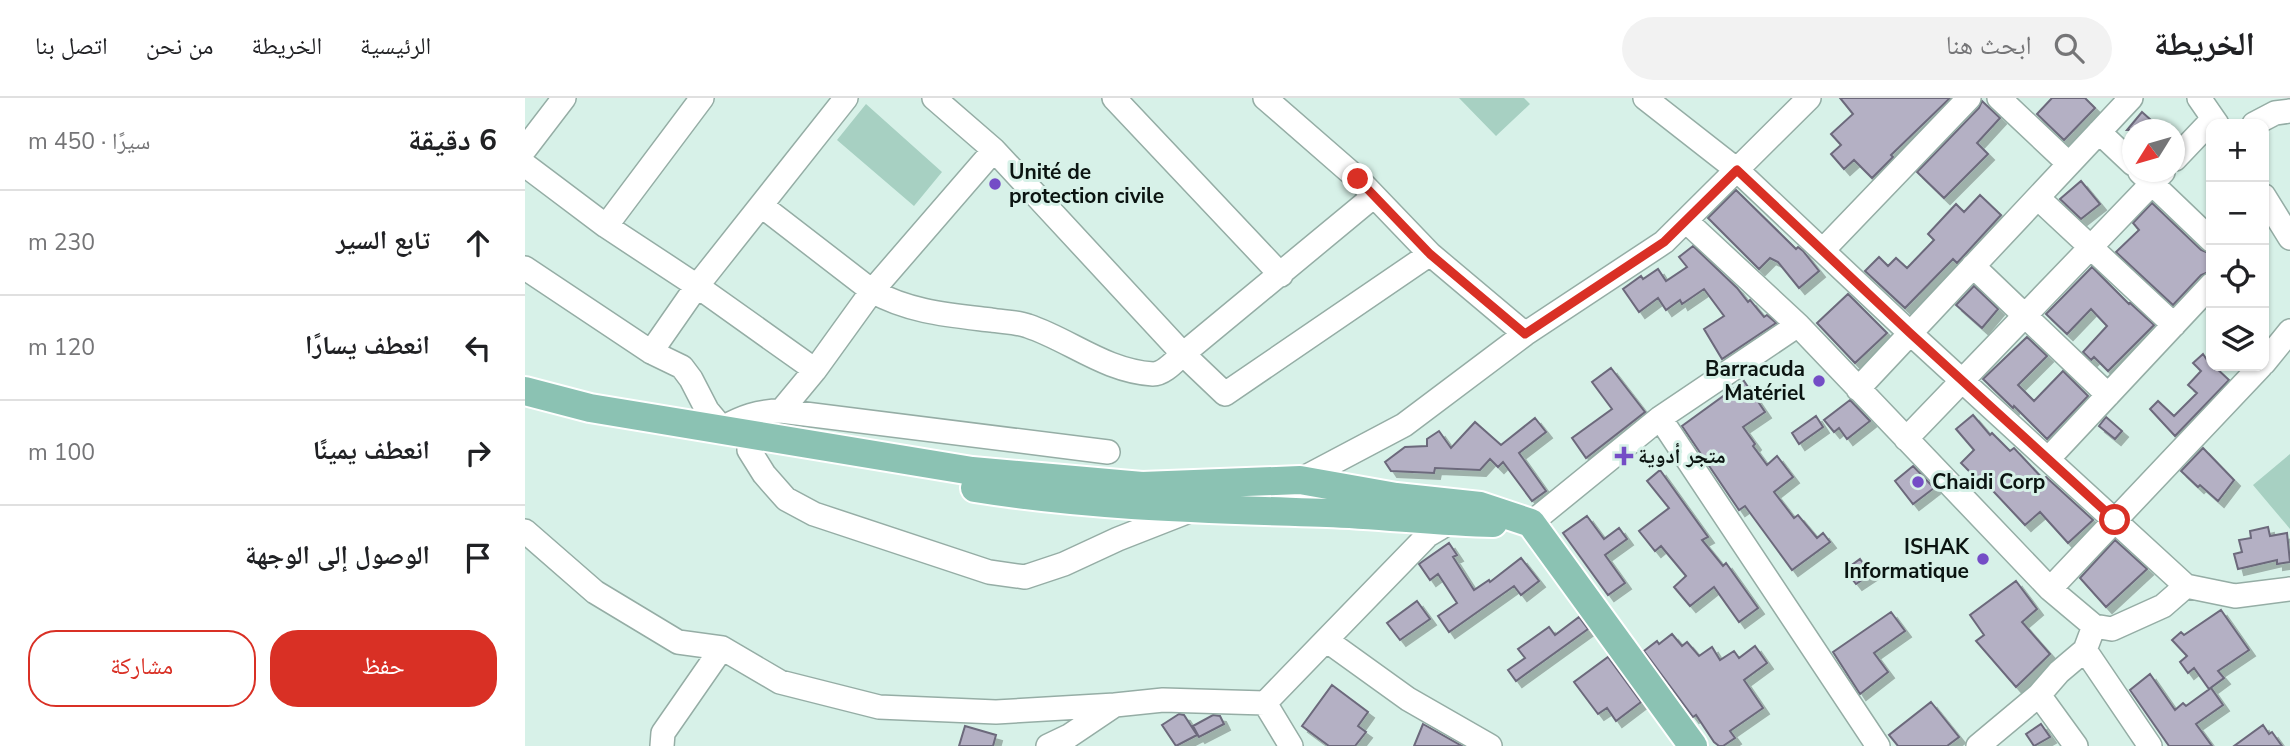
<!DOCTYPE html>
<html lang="ar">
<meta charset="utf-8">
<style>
body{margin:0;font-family:"Nunito Sans","Noto Naskh Arabic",sans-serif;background:#f2f2f2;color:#202124;direction:rtl}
.controls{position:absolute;right:21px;top:21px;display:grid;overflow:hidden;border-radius:14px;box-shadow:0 2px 5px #0004}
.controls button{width:63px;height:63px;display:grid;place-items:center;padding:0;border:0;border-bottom:2px solid #e0e0e0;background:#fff;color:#202124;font:35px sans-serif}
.compass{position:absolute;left:1597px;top:21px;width:63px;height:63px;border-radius:50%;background:#fff;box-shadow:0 2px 5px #0004;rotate:233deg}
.stop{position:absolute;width:21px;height:21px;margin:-16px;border:5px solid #d93025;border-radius:50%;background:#fff}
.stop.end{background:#d93025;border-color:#fff;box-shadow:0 2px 7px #0008}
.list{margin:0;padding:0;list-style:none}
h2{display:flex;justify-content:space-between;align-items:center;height:91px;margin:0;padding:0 28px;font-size:30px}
h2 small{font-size:23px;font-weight:400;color:#757577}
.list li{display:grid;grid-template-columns:46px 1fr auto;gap:21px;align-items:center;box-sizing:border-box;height:105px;padding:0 28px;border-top:2px solid #e0e0e0}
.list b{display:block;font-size:26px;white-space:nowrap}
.list em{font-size:23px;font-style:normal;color:#757577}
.actions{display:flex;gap:14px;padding:21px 28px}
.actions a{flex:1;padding:16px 0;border:2px solid #d93025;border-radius:28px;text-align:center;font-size:24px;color:#d93025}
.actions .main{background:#d93025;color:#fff}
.icon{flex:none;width:38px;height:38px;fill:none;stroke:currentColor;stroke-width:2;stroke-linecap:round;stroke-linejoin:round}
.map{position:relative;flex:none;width:1765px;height:648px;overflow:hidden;direction:ltr}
header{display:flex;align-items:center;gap:42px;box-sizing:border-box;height:98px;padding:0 35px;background:#fff;border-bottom:2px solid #e0e0e0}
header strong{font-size:33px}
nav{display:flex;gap:38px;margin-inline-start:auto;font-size:24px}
.search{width:490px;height:63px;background:#f2f2f2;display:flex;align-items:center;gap:18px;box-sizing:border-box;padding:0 24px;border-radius:38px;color:#757577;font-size:26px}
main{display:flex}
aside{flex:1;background:#fff}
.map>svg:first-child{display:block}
.park{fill:#a7d0c2}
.building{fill:#b4b0c4;stroke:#6c697b;stroke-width:2;filter:url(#shadow)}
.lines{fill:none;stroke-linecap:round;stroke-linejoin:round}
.minor-casing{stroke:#95ada5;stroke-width:26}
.major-casing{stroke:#fff;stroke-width:32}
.minor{stroke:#fff;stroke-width:23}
.major{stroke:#8bc2b3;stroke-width:28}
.route{stroke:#d93025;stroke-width:9}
.poi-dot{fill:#744dc6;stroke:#d7f1e8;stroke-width:2.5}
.labels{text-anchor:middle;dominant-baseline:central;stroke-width:6;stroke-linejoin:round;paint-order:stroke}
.poi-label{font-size:21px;font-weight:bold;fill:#0b1411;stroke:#d7f1e8;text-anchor:start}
</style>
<header>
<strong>الخريطة</strong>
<div class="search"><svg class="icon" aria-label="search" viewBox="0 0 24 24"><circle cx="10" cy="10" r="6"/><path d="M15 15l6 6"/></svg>ابحث هنا</div>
<nav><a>الرئيسية</a><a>الخريطة</a><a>من نحن</a><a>اتصل بنا</a></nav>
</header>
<main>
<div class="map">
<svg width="1765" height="648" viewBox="0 0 1765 648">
<defs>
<filter id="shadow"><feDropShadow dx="6" dy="6" stdDeviation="0" flood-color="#0004"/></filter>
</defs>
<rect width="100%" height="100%" fill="#d7f1e8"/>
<path class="park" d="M934 0H999L1005 6 971 38Z
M341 6 417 74 389 108 312 42Z
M1765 356V431L1728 387Z"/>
<path class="building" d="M1315 0H1425L1366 57 1368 59 1347 80 1329 62 1319 71 1306 56 1316 47 1306 36 1328 16Z
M1527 0H1560L1570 10 1539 42 1512 16Z
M1457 3 1475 20 1452 45 1463 56 1419 100 1392 74 1454 10Z
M1617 14 1637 32H1602Z
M1556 83 1575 106 1556 121 1535 101Z
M1211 92 1271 151 1273 149 1278 153 1294 173 1274 190 1253 164 1245 160 1234 171 1183 120Z
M1455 97 1476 117 1432 165 1428 161 1380 210 1340 173 1354 159 1363 168 1371 160 1382 170 1409 142 1403 136 1431 106 1439 114Z
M1627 105 1676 152 1686 156V173L1676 177 1648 207 1591 154 1614 132 1608 125Z
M1168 148 1212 190 1223 204 1225 202 1239 219 1242 217 1251 225 1197 261 1179 231 1199 218 1179 191 1157 206 1155 202 1141 212 1133 200 1114 214 1098 191 1116 178 1118 181 1133 171 1141 183 1162 169 1154 159Z
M1567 169 1604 206 1605 205 1629 227 1583 273 1569 259 1566 262 1558 254 1582 228 1566 211 1542 236 1521 216Z
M1449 188 1473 211 1457 230 1431 207Z
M1323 196 1362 235 1330 265 1292 225Z
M1502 239 1522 258 1493 287 1509 303 1538 273 1563 298 1522 341 1489 308 1488 310 1458 281Z
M1678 256 1686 268H1689L1704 282 1650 338 1625 311 1633 303 1649 318 1672 295 1663 287 1676 273 1668 265Z
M1086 270 1120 314 1061 360 1047 340 1087 311 1067 284Z
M1219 283 1240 314 1218 329 1230 346 1228 348 1242 367 1252 358 1268 379 1249 394 1269 420 1273 417 1292 440 1298 435 1305 444 1267 472 1220 408 1214 412 1157 328Z
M1325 302 1345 323 1322 341 1314 330 1309 334 1299 322Z
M1448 317 1465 337 1467 335 1485 353 1489 350 1518 381 1521 379 1568 422 1543 445 1515 414 1500 427 1454 378 1452 381 1436 365 1449 352 1431 331Z
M1291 318 1298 329 1274 346 1267 335Z
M1581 319 1597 333 1590 341 1574 328Z
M1010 320 1021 334 994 355 1021 393 1007 403 978 364 973 369 965 361 955 372 910 370 909 375 866 373 860 364 880 349 902 348V341L914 333 926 350 950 324 976 347Z
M1678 350 1709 382 1693 403 1675 387 1673 389 1656 373Z
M1388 368 1409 390 1388 406 1370 383Z
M1135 372 1183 439 1177 442 1198 468 1201 465 1233 510 1214 524 1189 489 1165 508 1149 489 1161 478 1136 448 1130 453 1114 433 1144 410 1122 383Z
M1062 418 1079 441 1094 430 1102 441 1080 457 1100 485 1083 497 1038 435Z
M1743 429 1745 438 1762 435 1765 464 1752 466V462L1713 471 1709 456 1717 454 1714 442 1726 440 1725 433Z
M1590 442 1622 471 1581 509 1555 480Z
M924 445 932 457 928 459 949 492 964 482 965 484 996 460 1014 483 996 497 989 488 924 534 913 518 932 505 913 476 905 482 894 466Z
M1335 461 1346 476 1331 486 1320 472Z
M1491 483 1512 511 1497 524 1525 556 1491 589 1451 543 1459 537 1445 517Z
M892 503 905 521 875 542 862 525Z
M1696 512 1724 552 1693 573 1699 580 1684 591 1669 570 1663 575 1655 564 1662 558 1647 542 1656 534 1659 537Z
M1366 514 1380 533 1349 555 1363 574 1335 596 1308 554Z
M1054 519 1063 531 991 583 983 572 1000 560 993 551 1024 529 1030 537Z
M1147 536 1157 548 1162 544 1174 558 1187 549 1195 562 1209 553 1214 560 1230 548 1242 565 1219 582 1238 610 1205 633 1210 640 1198 648H1194L1189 644 1171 617 1168 619 1119 553 1132 543 1134 546Z
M1083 559 1116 604 1091 623 1082 610 1073 616 1049 584Z
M1625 576 1650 612 1658 605 1661 608 1686 590 1698 607 1671 626 1687 648H1644L1605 592Z
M807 587 843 614 833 628 841 634 830 648H804L777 628Z
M1406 604 1434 639 1422 648H1373L1364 637Z
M654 616 659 617 672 637 651 648 637 627Z
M688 617 695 618 699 626 674 639 668 628Z
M898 626 937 648H889Z
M1516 626 1525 639 1509 648 1501 636Z
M1738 627 1744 636 1747 634 1757 648H1709Z
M440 628 471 637 468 648H434Z"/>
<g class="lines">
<g class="minor-casing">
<path id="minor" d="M409 0 469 52 658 256 849 98
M589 0 756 177
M740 0 833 81 905 156 1000 236
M1120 0 1212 72 1385 235 1661 488
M1474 0 1544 66
M1674 0 1692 26
M1729 26 1750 15 1765 13
M1574 34 1608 66
M0 51 39 0
M1650 61 1688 21
M0 67 81 128 172 188 321 0
M1615 74 1686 142
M1739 98 1765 140
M1513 100 1649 227
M237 108 347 193 469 52
M1161 123 1273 227
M81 128 177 0
M1298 152 1444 0
M1448 168 1583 297
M0 170 126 254 157 269 166 281 182 312 197 330C217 319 233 313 256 313L583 354
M126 254 172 188 290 272
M1739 265 1765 233
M1333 291 1606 0
M256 313 290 272 347 193C384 214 424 217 466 222 478 224 492 224 503 228 545 242 580 273 628 276 639 276 650 263 658 256L700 296 905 156
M1135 320 1353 648
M1381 341 1638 74
M224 352 239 376 261 401 289 416 464 474 500 479 539 466 593 441 667 412
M1523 361 1686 187
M775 382 879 327 1000 236 1139 144 1284 0
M925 424 903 437 801 542 883 601 965 648
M1006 425 1135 320 1273 227 1525 491 1569 528
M0 433 70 494 153 544 197 550 255 584 354 609 471 614 590 607
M1525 491 1736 268
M1560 552 1625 648
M1514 597 1551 648
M137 648 138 635 197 550
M523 648 544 638 590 607 638 602 740 605
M766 648 740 605 801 542
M1453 648 1514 597 1534 574 1560 552 1569 528 1587 531 1638 508 1661 488 1710 498 1765 491"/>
</g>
<g class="major-casing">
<path id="major" d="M0 293 65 310 447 373 617 388 775 382 871 399 955 408 1006 425 1168 648
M450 390C567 409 685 411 802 415 858 417 913 424 968 425"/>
</g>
<use href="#minor" class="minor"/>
<use href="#major" class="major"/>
</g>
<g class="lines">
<path class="route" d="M833 81 905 156 1000 236 1139 144 1212 72 1385 235 1590 422"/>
</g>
<g class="poi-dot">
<circle cx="470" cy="86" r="7"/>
<circle cx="1294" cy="283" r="7"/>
<path d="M1095.5 347.5h7v7h7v7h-7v7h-7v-7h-7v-7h7z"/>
<circle cx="1393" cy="384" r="7"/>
<circle cx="1458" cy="461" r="7"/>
</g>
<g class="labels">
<g class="poi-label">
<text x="484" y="74">Unité de<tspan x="484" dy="24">protection civile</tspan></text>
<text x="1280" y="271" text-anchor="end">Barracuda<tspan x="1280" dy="24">Matériel</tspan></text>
<text x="1113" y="358">متجر أدوية</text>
<text x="1407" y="384">Chaidi Corp</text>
<text x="1444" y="449" text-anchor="end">ISHAK<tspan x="1444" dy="24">Informatique</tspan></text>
</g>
</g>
</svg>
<div class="controls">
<button>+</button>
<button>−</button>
<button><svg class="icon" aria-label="locate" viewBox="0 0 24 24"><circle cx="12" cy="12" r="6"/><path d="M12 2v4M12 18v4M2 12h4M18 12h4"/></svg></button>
<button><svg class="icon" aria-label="layers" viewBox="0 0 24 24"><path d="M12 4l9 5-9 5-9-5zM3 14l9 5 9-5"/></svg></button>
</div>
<svg class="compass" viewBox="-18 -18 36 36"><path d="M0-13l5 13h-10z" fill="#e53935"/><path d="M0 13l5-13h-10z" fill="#757577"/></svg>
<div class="stop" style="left:1590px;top:422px"></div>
<div class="stop end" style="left:833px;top:81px"></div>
</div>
<aside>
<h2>6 دقيقة<small>سيرًا · 450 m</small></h2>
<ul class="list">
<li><svg class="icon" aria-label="ahead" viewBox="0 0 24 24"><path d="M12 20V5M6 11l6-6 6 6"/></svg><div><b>تابع السير</b></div><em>230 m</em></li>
<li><svg class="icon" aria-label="left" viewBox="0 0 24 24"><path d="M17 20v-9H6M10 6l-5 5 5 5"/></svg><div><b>انعطف يسارًا</b></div><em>120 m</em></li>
<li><svg class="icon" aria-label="right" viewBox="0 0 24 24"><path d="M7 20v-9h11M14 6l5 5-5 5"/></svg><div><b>انعطف يمينًا</b></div><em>100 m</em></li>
<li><svg class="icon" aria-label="arrive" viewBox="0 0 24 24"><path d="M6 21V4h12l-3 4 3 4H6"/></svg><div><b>الوصول إلى الوجهة</b></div></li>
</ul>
<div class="actions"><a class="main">حفظ</a><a>مشاركة</a></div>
</aside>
</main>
